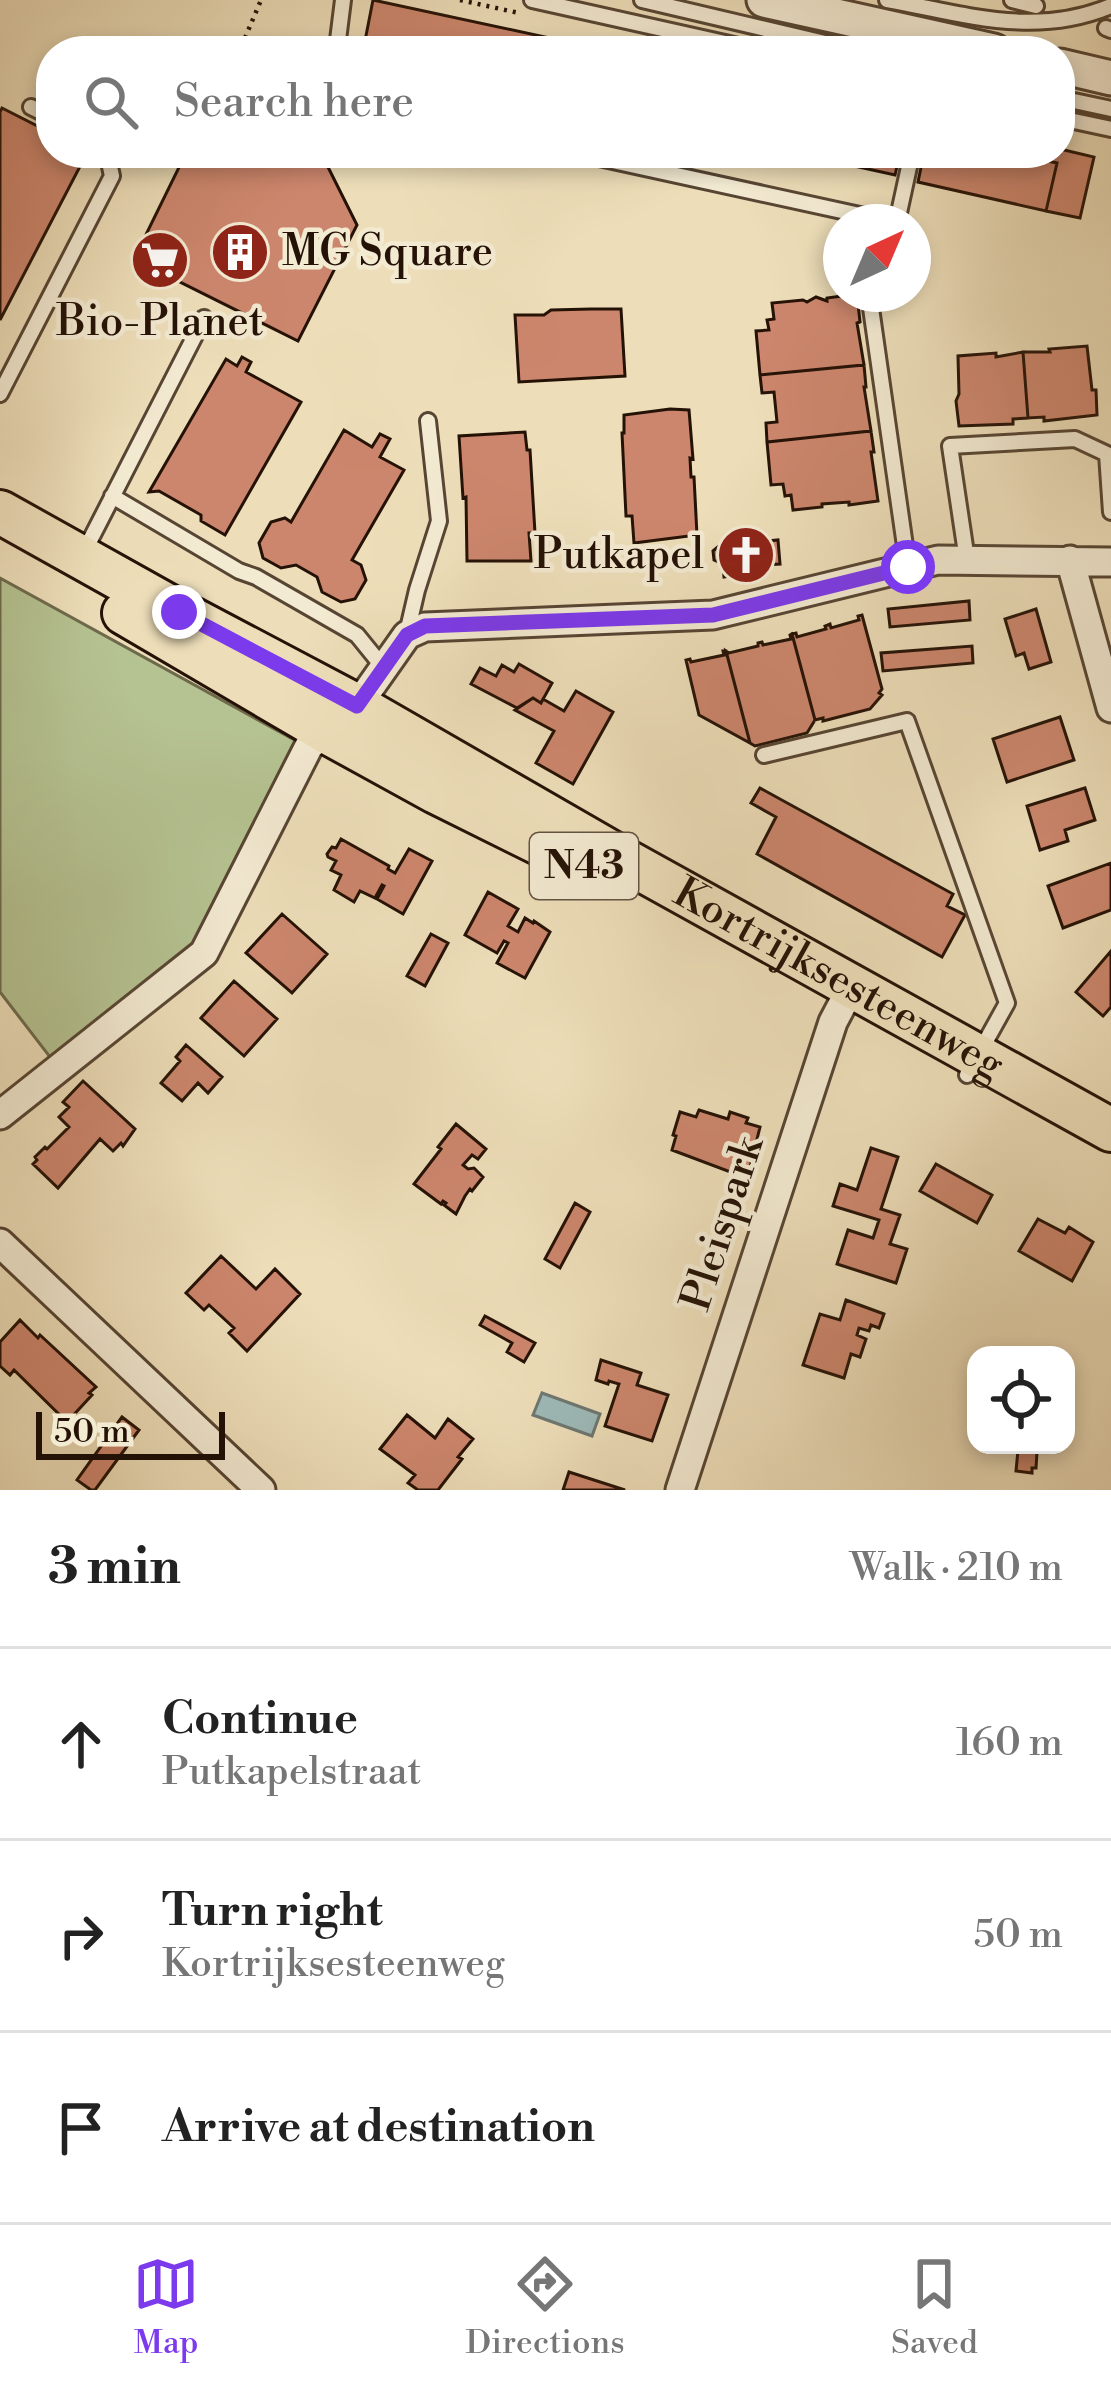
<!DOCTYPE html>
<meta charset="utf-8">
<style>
body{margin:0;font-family:"Libre Bodoni",serif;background:#f6f6f6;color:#222}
.controls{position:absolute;right:36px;bottom:36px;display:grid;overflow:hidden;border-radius:24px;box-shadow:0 6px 18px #0003}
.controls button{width:108px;height:108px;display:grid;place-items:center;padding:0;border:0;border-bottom:3px solid #e0e0e0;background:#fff;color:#222;font:60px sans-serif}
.compass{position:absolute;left:823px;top:204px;width:108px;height:108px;border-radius:50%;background:#fff;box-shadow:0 6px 18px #0003;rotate:44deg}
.scale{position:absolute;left:36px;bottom:30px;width:189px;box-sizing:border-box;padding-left:12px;border:6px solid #251206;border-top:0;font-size:33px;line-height:42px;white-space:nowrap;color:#251206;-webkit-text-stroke:9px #f3ead2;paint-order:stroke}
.stop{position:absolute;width:36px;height:36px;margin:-27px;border:9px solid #7c3aed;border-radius:50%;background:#fff}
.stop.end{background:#7c3aed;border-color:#fff;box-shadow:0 3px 12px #0008}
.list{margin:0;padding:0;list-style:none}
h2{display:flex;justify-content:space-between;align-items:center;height:156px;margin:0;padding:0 48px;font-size:51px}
h2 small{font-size:39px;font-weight:400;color:#767676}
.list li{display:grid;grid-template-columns:78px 1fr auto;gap:36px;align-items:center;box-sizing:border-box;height:192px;padding:0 48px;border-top:3px solid #e0e0e0}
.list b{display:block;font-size:45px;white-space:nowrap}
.list p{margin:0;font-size:39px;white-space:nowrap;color:#767676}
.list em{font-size:39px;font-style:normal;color:#767676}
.icon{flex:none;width:66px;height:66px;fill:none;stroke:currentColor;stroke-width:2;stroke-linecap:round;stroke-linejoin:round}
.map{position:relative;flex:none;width:1111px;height:1490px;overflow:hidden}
.search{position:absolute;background:#fff;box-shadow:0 6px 18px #0003;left:36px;right:36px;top:36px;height:132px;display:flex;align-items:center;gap:30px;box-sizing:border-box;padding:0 42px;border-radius:48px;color:#767676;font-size:45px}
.sheet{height:732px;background:#fff}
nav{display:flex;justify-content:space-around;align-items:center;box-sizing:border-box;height:168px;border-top:3px solid #e0e0e0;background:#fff;font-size:33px;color:#767676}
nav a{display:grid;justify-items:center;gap:6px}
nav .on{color:#7c3aed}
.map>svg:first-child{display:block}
.green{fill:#b5c291;stroke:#6d6a4c;stroke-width:3}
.water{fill:#9dbab9;stroke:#6d7771;stroke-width:3}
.building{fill:#cc866d;stroke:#251206;stroke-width:3}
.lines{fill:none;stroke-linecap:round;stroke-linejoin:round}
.service-casing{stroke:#574533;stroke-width:20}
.minor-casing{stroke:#574533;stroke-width:33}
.tertiary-casing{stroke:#574533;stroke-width:39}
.primary-casing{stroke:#251206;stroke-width:48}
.path{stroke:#251206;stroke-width:4.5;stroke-dasharray:3 6;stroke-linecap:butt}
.service{stroke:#f3ead2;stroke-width:14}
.minor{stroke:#f3ead2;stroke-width:27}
.tertiary{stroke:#f3ead2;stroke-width:33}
.primary{stroke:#eddeb9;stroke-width:42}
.route{stroke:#7c3aed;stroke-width:15}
.labels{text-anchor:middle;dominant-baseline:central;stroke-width:9;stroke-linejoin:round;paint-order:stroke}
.shield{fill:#f3ead2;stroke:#635343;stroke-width:3}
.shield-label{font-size:39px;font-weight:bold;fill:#251206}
.poi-label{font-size:42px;fill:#251206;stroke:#f3ead2;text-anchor:start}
.street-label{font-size:42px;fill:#251206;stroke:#f3ead2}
</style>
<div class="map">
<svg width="1111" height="1490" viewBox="0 0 1111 1490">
<rect width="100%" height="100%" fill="#eddeb9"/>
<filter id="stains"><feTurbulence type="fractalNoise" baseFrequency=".00167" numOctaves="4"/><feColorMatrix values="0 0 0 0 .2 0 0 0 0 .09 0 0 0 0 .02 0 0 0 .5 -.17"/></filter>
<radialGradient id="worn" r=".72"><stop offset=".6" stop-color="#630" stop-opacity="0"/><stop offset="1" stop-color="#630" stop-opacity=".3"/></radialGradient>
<path class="green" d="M0 578 300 743 203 946 53 1061 0 992Z"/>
<path class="water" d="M542 1393 600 1414 592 1436 533 1415Z"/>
<path class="building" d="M373 0 601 49 600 51H363Z
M2 108 51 133V153H87L0 320V112Z
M1060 149 1094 157 1080 218 1046 211 1057 163 1033 158 1034 153H1060Z
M186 153H321L357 225 298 341 134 259Z
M795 153H900L895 175Z
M924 153H1034L1033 158 1057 163 1046 211 918 182Z
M857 294 860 322 857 323 864 365 760 375 756 331 769 330 767 320 774 319 772 303 803 300 807 302 816 297 827 301V298Z
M591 309H621L625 376 519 382 515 315H544L551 310Z
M1087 346 1092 390H1096L1097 415 1044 421V417L1028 418 1023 352H1050L1049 349Z
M1023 352 1028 418 1013 419V424L959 426 956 401 959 394 958 356 996 353V357Z
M242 357 251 362 246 372 301 402 225 535 201 521V515L159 491 149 492 226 359 237 366Z
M864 365 866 387H864L871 431 767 442 766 423 777 422 774 392 762 393 760 375Z
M670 409 689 410 693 459 690 458 691 477H694L697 535 634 543 632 516H626L622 433H624V415Z
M344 430 372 447 380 434 390 439 380 457 404 470 352 560 361 565 366 580 355 599 341 602 322 592 317 577 296 565 281 568 263 558 259 543 271 522 285 518 291 522Z
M871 431 874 452H871L878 501 849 505V502L822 504V507L793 510 791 495 785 496 783 484 771 485 767 442Z
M525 432 527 450H530L535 533H529L531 561H467L466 497 463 498 459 436Z
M778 540 780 564 747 566 748 573 724 577 723 564 714 560 713 551 719 546Z
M969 601 970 620 890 627 888 609Z
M1036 609 1051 662 1029 669 1024 653 1016 656 1005 619Z
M862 615 882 689 879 693 882 695 870 709 823 721V718L815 720 792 634 796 633 797 637 826 629 825 626 830 624 831 628 859 620 858 616Z
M792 634 815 720 807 733 755 746 750 743 726 651 729 653 758 646V643L762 642 763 645 791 639 790 635Z
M972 646 973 663 883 671 881 653Z
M723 651H726L750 743 699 715 686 660 690 659 691 662 724 655Z
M519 664 552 683 541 703 533 698 517 708 471 684 480 668 496 676 502 665 514 672Z
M576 691 613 712 573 784 536 763 554 731 515 710 533 698 541 703 543 699 564 711Z
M1060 717 1074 760 1007 782 993 739Z
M760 788 953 894 947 906 965 915 942 957 757 854 776 817 751 803Z
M1085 788 1095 820 1065 830 1068 841 1040 850 1027 806Z
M341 839 389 866 388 869 395 873 409 849 432 861 403 914 377 899 384 886 382 885 375 898 360 891 354 902 334 890 341 875 331 870 336 861 328 857 327 854 332 847 336 848Z
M1111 863V910L1063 928 1048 886Z
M488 892 518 909 508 926 518 932 525 918 533 923 534 921 550 932 525 978 497 963 508 943 504 941 497 953 465 935Z
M282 914 327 954 292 993 246 953Z
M431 934 448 943 425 986 407 976Z
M1111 951V1007L1103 1016 1076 992Z
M234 981 277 1019 244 1056 201 1018Z
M186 1045 222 1077 208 1093 198 1083 182 1101 161 1083 180 1061 176 1057Z
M83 1081 135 1129 123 1146 121 1143 113 1151 100 1139 58 1188 33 1164 37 1160 35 1157 45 1147 47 1149 69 1127 59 1117 69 1107 63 1102Z
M699 1110 728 1119 730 1112 748 1118 746 1123 760 1127 750 1167 735 1163 733 1173 672 1150 676 1136 673 1135 680 1112 696 1117Z
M456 1124 486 1149 478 1159 472 1155 463 1165 468 1169 474 1168 483 1177 472 1191 470 1189 465 1196 456 1214 444 1205 446 1203 443 1201 441 1204 414 1184 441 1149 438 1147Z
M871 1148 898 1157 881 1209 900 1215 890 1244 907 1249 896 1283 837 1264 848 1230 873 1238 879 1220 833 1206 840 1184 857 1190Z
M936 1164 992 1195 977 1223 920 1191Z
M575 1203 590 1212 560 1268 545 1259Z
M1038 1219 1065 1233 1069 1227 1093 1242 1072 1281 1019 1251Z
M221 1256 256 1289 275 1269 300 1294 247 1351 229 1333 234 1328 209 1305 204 1310 186 1293Z
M846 1300 884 1314 879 1328 871 1325 869 1331 859 1328 857 1335 866 1339 860 1357 851 1354 844 1378 803 1365 820 1314 840 1320Z
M485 1316 535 1343 524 1362 507 1352 512 1343 480 1325Z
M20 1320 38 1338 40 1335 96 1387 89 1393 92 1395 67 1422 14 1370 10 1375 0 1366V1342Z
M601 1360 641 1373 637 1385 668 1395 652 1441 605 1426 619 1384 609 1381 608 1384 596 1380Z
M407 1415 435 1438 448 1419 473 1439 458 1457 462 1459 438 1490H418L408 1483 415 1475 380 1449Z
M122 1417 139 1430 95 1490H91L77 1480Z
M1018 1450 1037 1452 1036 1468H1032V1473L1016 1471Z
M569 1472 625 1490H563Z"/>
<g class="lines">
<g class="service-casing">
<path id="service" d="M532 0 761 51
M642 0 859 51
M887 0C965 14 1035 38 1111 6
M1012 0 1036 6
M1106 28 1111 30
M340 51 338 40 343 0
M1060 98 1111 109
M31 107 51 117
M1060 118 1111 129
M576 153 892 222
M897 222 912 153
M869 294 908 567
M0 394 112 176 107 153
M112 496 239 571 256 577 357 635 383 667
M83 554 204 318
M967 560 950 446 1075 439 1107 454 1111 512
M407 633 417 590 439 521 428 421
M764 755 907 721 1007 1003 967 1075"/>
</g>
<g class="minor-casing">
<path id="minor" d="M1070 560 1111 708
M0 1115 204 953 309 746 357 706 407 635 425 627 713 615 938 560 1111 562
M0 1243 261 1490
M680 1490 833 1022 852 986"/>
</g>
<g class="tertiary-casing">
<path id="tertiary" d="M764 0 994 51
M1060 66 1111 78"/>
</g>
<g class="primary-casing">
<g id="primary">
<path id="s1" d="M0 512 179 612 357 706 626 861 1111 1130"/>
<path d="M124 613 325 731 436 792 563 855"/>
</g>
</g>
<path class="path" d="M460 0 519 13
M245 38 261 0"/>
<use href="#service" class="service"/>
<use href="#minor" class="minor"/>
<use href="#tertiary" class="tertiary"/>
<use href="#primary" class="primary"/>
</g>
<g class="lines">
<path class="route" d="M179 612 357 706 407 635 425 626 713 615 908 567"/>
</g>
<defs>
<g id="building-disc" transform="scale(3)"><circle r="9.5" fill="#8f2418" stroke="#f3ead2"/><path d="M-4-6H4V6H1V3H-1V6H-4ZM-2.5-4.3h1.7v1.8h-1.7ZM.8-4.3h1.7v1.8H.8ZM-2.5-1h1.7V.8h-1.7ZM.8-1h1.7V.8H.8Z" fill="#fff"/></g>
<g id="supermarket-disc" transform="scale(3)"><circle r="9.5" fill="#8f2418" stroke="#f3ead2"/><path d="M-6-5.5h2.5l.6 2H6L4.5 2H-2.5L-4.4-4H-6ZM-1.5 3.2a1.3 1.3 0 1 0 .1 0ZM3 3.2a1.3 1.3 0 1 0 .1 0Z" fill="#fff"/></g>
<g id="church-disc" transform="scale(3)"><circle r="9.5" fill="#8f2418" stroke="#f3ead2"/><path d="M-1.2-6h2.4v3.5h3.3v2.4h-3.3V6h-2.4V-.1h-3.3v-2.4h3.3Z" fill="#fff"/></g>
</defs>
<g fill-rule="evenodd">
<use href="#building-disc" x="240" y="252"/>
<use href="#supermarket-disc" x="160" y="260"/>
<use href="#church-disc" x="746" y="555"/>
</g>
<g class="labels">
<rect class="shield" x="530" y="833" width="108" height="66" rx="9"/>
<g class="shield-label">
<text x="584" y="866">N43</text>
</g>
<g class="poi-label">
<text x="282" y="252">MG Square</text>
<text x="160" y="322" text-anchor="middle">Bio-Planet</text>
<text x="704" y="555" text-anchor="end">Putkapel</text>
</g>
<g class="street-label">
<text stroke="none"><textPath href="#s1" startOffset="960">Kortrijksesteenweg</textPath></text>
<text transform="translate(723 1224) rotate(-72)">Pleispark</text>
</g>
</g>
<rect width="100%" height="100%" filter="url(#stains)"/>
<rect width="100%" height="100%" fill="url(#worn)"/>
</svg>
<div class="controls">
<button><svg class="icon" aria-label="locate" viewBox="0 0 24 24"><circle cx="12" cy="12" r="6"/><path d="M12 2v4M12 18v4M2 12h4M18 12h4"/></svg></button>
</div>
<svg class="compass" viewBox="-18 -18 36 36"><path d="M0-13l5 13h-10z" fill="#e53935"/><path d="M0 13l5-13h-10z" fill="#767676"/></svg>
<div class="scale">50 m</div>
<div class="stop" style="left:908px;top:567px"></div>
<div class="stop end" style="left:179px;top:612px"></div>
<div class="search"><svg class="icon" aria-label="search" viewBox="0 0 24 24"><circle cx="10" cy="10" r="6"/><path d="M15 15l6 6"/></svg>Search here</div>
</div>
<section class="sheet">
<h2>3 min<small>Walk · 210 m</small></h2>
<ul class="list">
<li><svg class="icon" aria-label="ahead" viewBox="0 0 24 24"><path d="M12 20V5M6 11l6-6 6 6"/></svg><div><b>Continue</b><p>Putkapelstraat</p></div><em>160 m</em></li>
<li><svg class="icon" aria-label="right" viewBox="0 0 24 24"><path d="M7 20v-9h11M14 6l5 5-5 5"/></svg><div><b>Turn right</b><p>Kortrijksesteenweg</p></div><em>50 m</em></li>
<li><svg class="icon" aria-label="arrive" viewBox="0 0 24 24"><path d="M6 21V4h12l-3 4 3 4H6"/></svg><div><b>Arrive at destination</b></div></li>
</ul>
</section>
<nav>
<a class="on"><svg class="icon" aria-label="map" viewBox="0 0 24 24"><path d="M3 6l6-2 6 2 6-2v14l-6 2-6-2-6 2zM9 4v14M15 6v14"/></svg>Map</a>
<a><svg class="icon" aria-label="directions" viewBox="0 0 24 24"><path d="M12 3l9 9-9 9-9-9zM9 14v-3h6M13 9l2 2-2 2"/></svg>Directions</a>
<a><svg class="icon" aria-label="saved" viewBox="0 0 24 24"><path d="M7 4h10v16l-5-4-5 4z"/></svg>Saved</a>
</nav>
